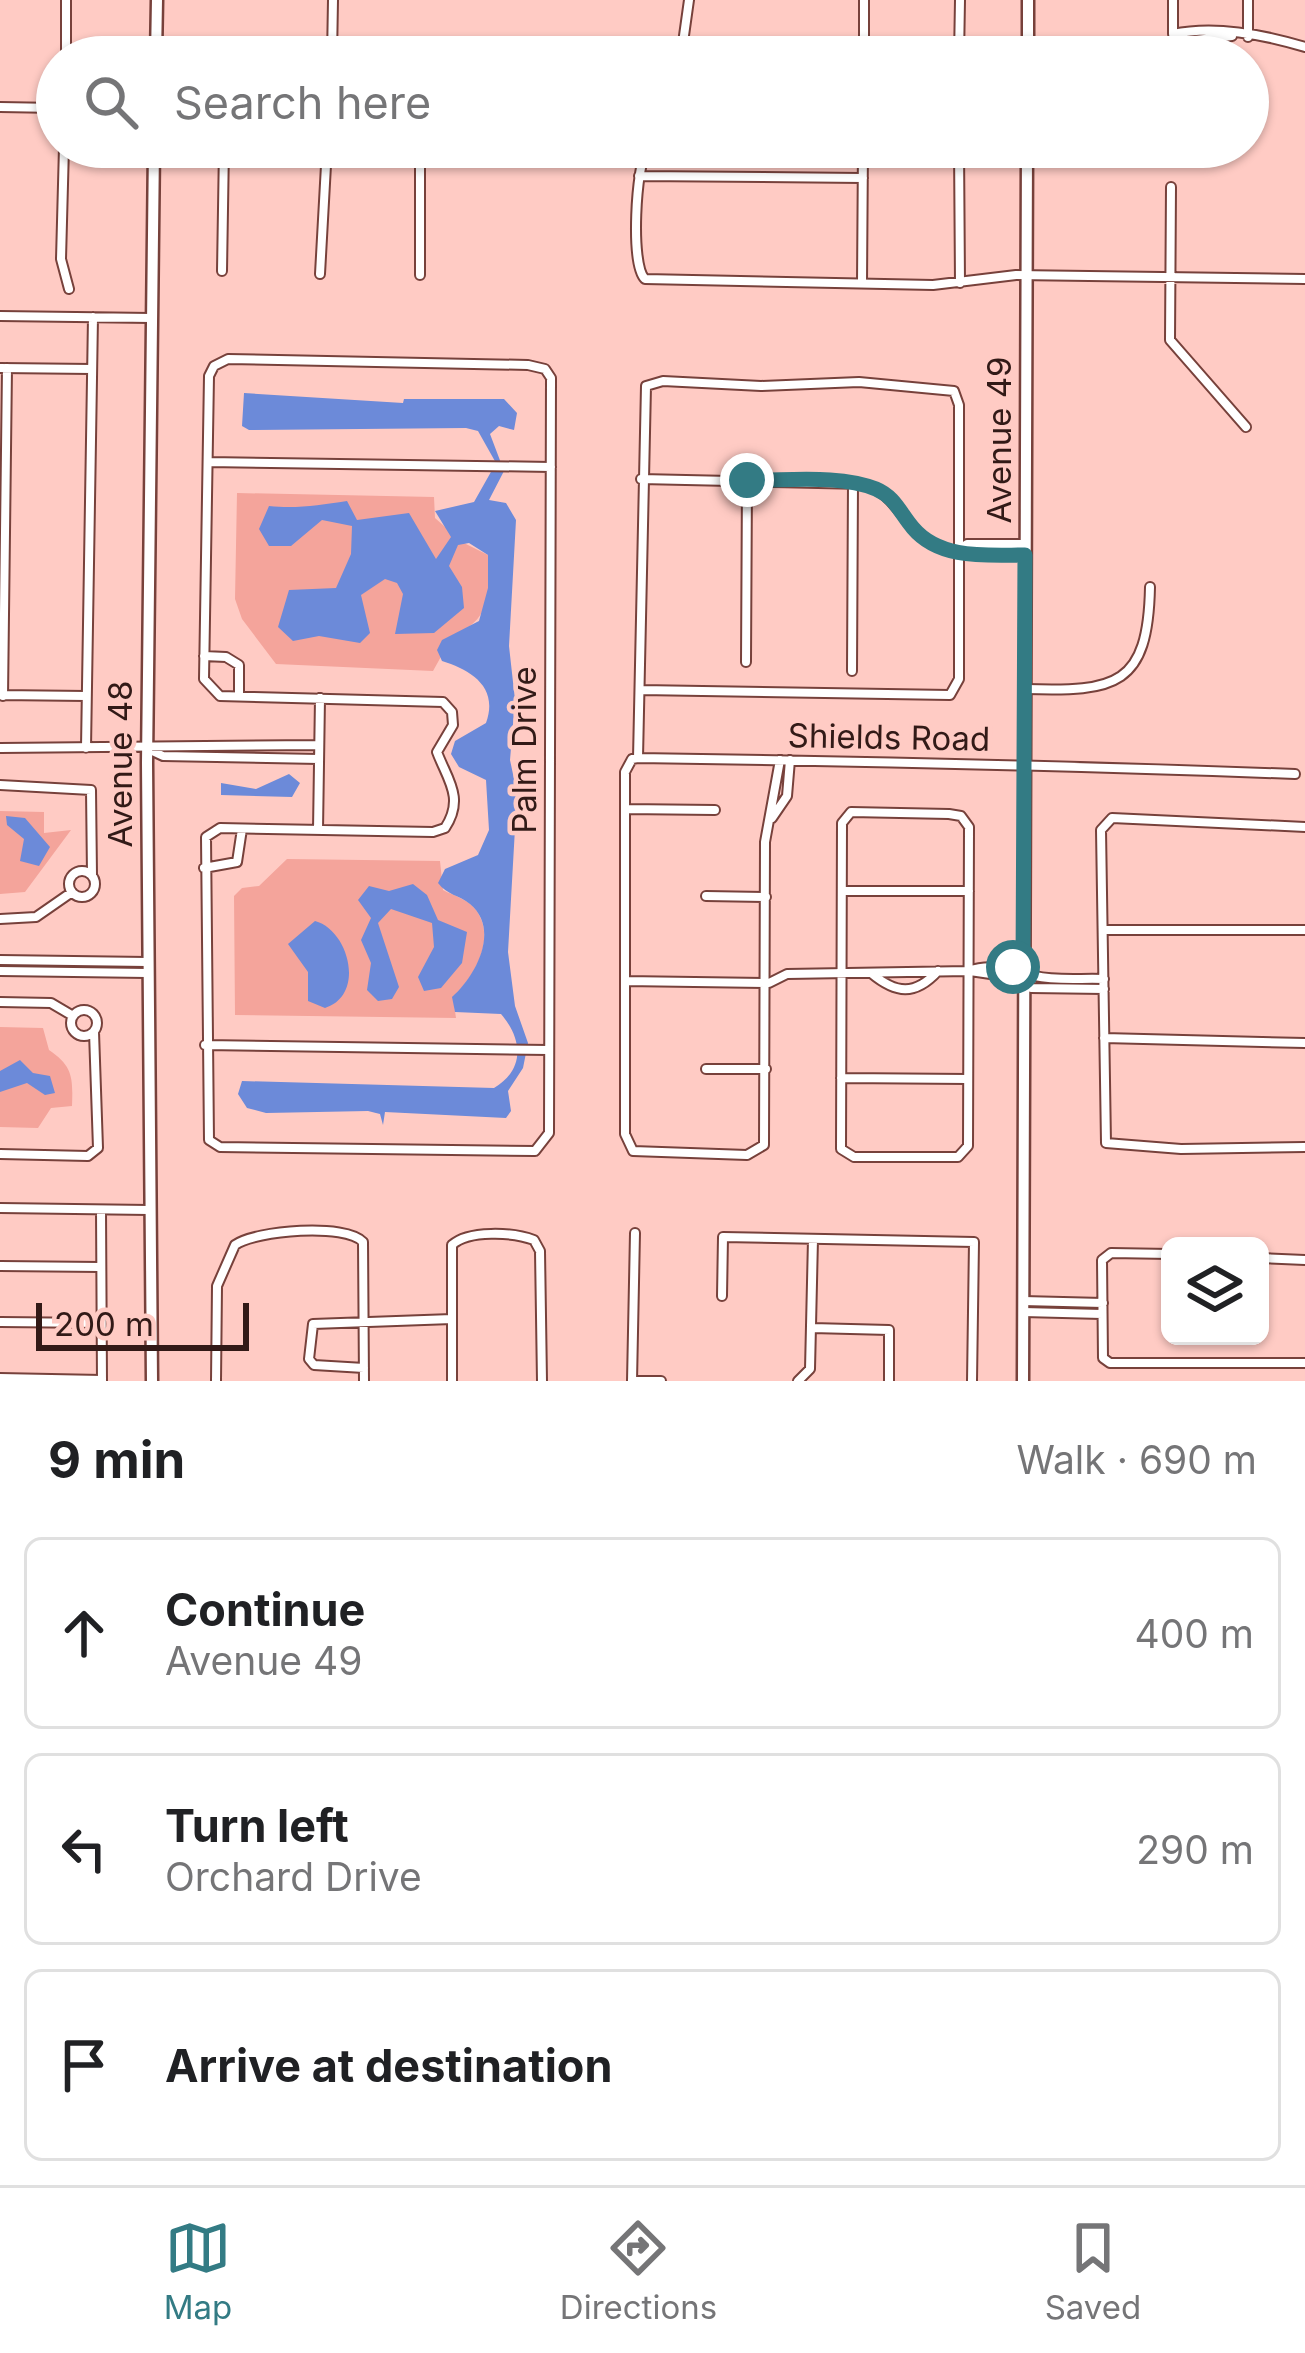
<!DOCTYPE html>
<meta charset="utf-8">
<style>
body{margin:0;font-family:Inter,sans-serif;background:#f6f6f6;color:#202124}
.controls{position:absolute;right:36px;bottom:36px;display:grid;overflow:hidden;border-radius:18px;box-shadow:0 3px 9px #0004}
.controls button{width:108px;height:108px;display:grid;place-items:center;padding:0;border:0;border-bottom:3px solid #e0e0e0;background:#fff;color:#202124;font:60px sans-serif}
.scale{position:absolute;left:36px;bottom:30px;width:213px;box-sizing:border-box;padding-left:12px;border:6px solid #321a17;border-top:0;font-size:33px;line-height:42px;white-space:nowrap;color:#321a17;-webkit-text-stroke:9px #ffcbc4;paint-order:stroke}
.stop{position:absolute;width:36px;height:36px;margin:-27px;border:9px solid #337b84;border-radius:50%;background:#fff}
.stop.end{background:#337b84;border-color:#fff;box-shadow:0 3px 12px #0008}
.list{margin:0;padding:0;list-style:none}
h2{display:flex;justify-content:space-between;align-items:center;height:156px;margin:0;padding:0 48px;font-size:51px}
h2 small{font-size:39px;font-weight:400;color:#757577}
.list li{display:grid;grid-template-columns:78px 1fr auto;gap:36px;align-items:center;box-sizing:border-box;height:192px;margin:0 24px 24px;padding:0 24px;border:3px solid #e0e0e0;border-radius:18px}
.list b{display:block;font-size:45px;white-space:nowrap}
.list p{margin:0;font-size:39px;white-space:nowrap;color:#757577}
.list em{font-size:39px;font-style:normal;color:#757577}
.icon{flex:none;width:66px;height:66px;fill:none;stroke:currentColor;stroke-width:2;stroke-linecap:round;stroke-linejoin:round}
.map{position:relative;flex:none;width:1305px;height:1381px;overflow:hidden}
.search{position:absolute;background:#fff;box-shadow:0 3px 9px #0004;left:36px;right:36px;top:36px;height:132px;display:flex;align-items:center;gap:30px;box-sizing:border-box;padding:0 42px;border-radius:66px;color:#757577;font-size:45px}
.sheet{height:804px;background:#fff}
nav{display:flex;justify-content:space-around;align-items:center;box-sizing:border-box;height:168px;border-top:3px solid #e0e0e0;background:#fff;font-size:33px;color:#757577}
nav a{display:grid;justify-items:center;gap:6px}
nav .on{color:#337b84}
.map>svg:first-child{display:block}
.green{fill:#f4a49b}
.water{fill:#6c8ad9}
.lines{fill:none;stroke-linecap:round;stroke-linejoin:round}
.street-casing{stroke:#77413b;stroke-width:12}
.secondary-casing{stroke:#77413b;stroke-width:15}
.street{stroke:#fff;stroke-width:8}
.secondary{stroke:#fff;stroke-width:10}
.route{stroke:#337b84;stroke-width:15}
.labels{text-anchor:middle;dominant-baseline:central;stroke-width:9;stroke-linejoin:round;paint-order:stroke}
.street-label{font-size:33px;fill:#321a17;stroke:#ffcbc4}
</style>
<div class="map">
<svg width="1305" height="1381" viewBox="0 0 1305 1381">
<rect width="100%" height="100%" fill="#ffcbc4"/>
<path class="green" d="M237 493 434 497 435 518 462 542 488 555C493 590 489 623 453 635L433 671 276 664 242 619 235 599Z
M0 811 44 812V833L71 830 25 892 0 894Z
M287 859 440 861 443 890C454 896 468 899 476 910 497 939 474 977 453 997L456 1018 235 1015 234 896 242 888 259 886Z
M0 1027 43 1028 49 1050C73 1066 73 1078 72 1106L51 1108 38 1128 0 1127Z"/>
<path class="water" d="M244 393 403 403 404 399H504L517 413 514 430 499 426 490 434 504 471 489 500 506 503 516 520 509 646 515 700 510 760 517 793 508 952 515 1006 528 1043 523 1068 508 1091 511 1111 506 1118 385 1112 383 1125 380 1114 368 1111 266 1113 247 1108 238 1094 242 1081 494 1088C526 1069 522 1038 501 1014L455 1012 452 997C475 977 501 930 470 904 459 895 447 895 438 883L445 869 478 855 489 830 486 780 459 767 451 754 455 741 486 723C499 687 471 670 442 661L437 650 442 640 479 621 488 588V555L469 543 458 545 449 566 462 587 464 608 434 633 395 634 403 594 397 583 385 579 361 595 370 633 360 643 319 636 293 641 278 627 289 590 336 588 351 554 352 526 322 520 291 546H269L259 529 269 506C297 509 319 505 347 501L357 520 409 513 436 559 451 537 435 511 474 502 496 463 478 431 466 428 249 430 242 426Z
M289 774 300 783 292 797 221 795V783L256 789Z
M6 816 25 818 50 847 39 866 20 861 24 839 7 825Z
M413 884 427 895 438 920 467 932 462 963 441 988 424 991 418 977 434 947 432 923 391 909 378 923 399 987 392 999 378 1001 367 990 371 963 361 940 371 918 358 900 369 886 389 891Z
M315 921C349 930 366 995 325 1008L308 1001V972L288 944Z
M20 1060 33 1073 50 1076 55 1093 45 1095 27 1083 0 1092V1071Z"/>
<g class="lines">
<g class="street-casing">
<path id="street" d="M1173 0V34C1214 25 1262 34 1305 47
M1180 34 1186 41 1232 36
M1248 37V0
M220 47 333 48
M66 57V0
M332 57 333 0
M681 57 689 0
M864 57V0
M959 57 960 0
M0 107 57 108
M64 147 61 259 69 289
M330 147 362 158 468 151
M647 147C636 167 630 264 645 279L933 285 1016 275 1305 279
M959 147 960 283
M639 176 863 178
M1171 187 1170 340 1246 427
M222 271 224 147
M320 274 327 147
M420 275V155
M862 283 863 147
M0 316 151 318
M228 359 528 365 545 369 551 378 549 1133 535 1151 220 1147 209 1140 206 837 220 828 433 832 445 828C465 798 447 779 437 752L453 725 452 712 443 702 220 696 204 679 209 376 214 366Z
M0 368 92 369
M208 462 551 467
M641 479 863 484C893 494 897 513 918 533 945 560 990 555 1025 555
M958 550 967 544H1026
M204 656 226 657 239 665V696
M746 662 747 480
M852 671 853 483
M1025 689C1116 692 1148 686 1150 587
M0 695 86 696
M3 696 7 368
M0 748 319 745
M86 748 93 317
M148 749 163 756 319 759
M638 758 646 386 663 381 761 386 859 382 954 391 959 405V679L950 695 641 690
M780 760 765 842 764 1145 747 1155 633 1151 625 1134V772L632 759 638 758C857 761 1076 766 1295 774
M0 785 91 790 92 875
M625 809 715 810
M851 812 949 814 961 816 969 827 968 1146 958 1157H854L841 1149 842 823Z
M772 818 787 796 790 760
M1305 827 1112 818 1101 830 1106 1143 1181 1149 1305 1147
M318 830 320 698
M204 868 237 862 242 829
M69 884a13 13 0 1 1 26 0a13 13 0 1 1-26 0Z
M842 891H969
M706 896 766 897
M0 919 36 917 72 892
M1105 930H1305
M0 960 147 962
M0 971 147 973
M970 971 1011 977 1031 988 1104 989
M871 973C896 994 915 996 938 971
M625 981 769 983 787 974 968 971C994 962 1010 971 1035 976 1056 981 1082 978 1104 979
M0 1002 51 1003 73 1016
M71 1023a13 13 0 1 1 26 0a13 13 0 1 1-26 0Z
M1104 1038 1305 1043
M205 1045 548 1050
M706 1069H766
M841 1078 968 1079
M0 1154 88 1156 98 1148 94 1032
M0 1208 149 1210
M101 1210 102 1381
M1170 1254 1111 1253 1102 1260 1103 1358 1110 1363H1305
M1260 1258 1305 1260
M0 1266 100 1267
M722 1296 723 1237 974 1242 972 1381
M1023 1301 1103 1303
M1023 1312 1102 1314
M0 1322 101 1323
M812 1328 889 1330V1381
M364 1368 314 1365 309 1359 313 1324 452 1319
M0 1378 102 1380
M216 1381 217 1286 235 1245C256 1230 346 1223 363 1242L364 1381
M452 1381V1245C468 1230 513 1232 534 1240L540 1251 542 1381
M632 1381 635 1233
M632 1381H661
M798 1381 810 1369 813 1239"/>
</g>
<g class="secondary-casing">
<path id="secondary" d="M156 57 157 0
M1028 57V0
M152 1381 147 763 154 147
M1023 1381 1027 147"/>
</g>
<use href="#street" class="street"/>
<use href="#secondary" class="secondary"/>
</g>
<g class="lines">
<path class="route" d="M747 480C786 481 839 474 876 489 895 497 900 513 913 528 940 560 987 555 1025 555L1023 971 1013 967"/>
</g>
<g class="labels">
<g class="street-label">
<text transform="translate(999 440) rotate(-90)">Avenue 49</text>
<text transform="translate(889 737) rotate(1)">Shields Road</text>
<text transform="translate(524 750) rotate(-90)">Palm Drive</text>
<text transform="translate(120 764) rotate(-90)">Avenue 48</text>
</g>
</g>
</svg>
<div class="controls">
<button><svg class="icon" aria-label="layers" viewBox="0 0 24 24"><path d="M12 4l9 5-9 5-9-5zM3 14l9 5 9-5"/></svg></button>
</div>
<div class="scale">200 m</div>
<div class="stop" style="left:1013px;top:967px"></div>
<div class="stop end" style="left:747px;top:480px"></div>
<div class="search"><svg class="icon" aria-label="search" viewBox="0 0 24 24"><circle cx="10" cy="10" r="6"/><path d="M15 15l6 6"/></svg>Search here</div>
</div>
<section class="sheet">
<h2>9 min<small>Walk · 690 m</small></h2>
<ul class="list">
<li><svg class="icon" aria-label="ahead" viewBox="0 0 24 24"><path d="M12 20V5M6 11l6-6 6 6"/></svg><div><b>Continue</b><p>Avenue 49</p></div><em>400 m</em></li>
<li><svg class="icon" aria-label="left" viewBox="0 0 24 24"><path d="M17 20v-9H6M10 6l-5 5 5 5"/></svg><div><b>Turn left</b><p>Orchard Drive</p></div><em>290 m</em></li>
<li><svg class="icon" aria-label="arrive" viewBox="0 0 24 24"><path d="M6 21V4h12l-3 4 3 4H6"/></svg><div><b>Arrive at destination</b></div></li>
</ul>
</section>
<nav>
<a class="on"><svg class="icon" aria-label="map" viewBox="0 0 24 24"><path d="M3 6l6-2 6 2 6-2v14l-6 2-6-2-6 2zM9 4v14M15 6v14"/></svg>Map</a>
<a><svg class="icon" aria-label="directions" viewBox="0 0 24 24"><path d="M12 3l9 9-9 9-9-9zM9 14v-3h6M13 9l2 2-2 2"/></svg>Directions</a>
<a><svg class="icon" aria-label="saved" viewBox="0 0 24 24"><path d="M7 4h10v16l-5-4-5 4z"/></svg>Saved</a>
</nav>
